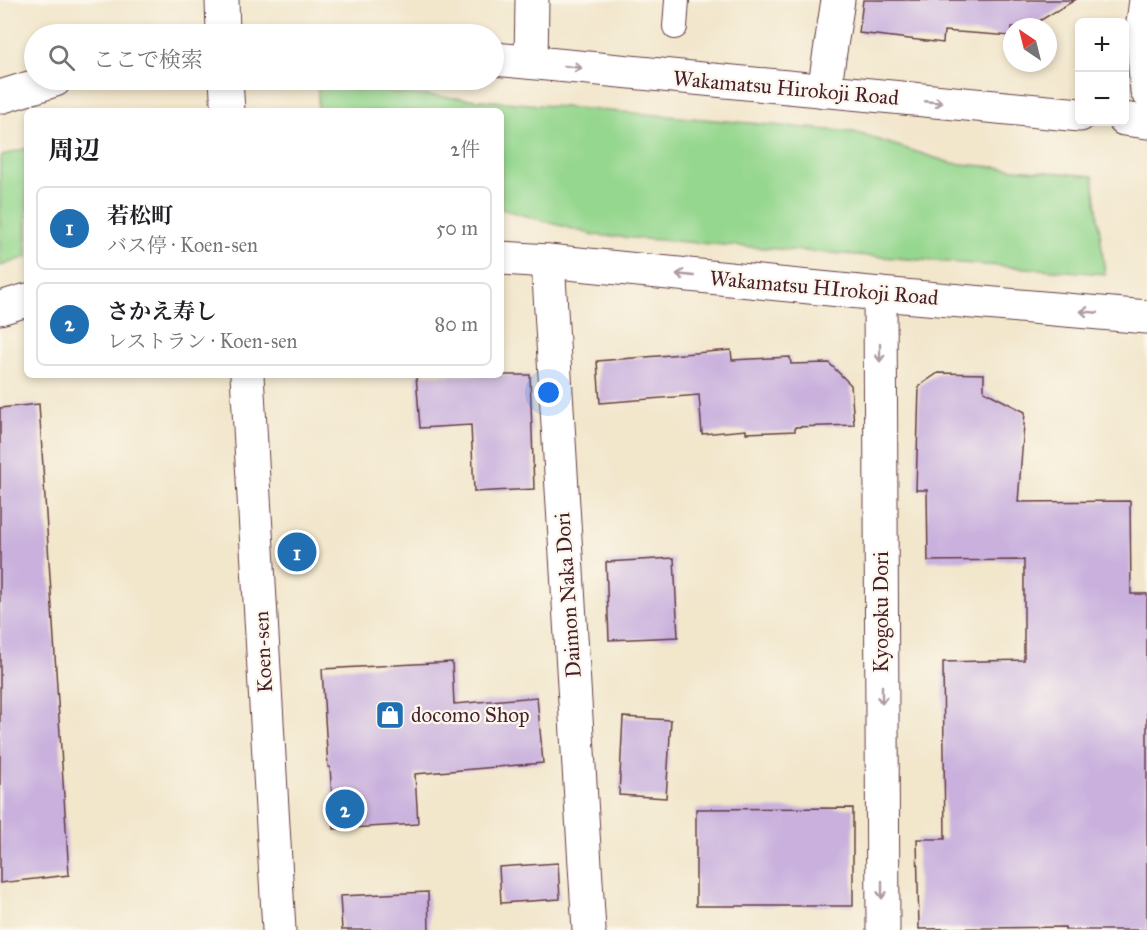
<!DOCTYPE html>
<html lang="ja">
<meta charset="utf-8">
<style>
body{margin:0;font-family:"IM FELL Great Primer","Noto Serif JP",serif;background:#f2f2f2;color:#202124}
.controls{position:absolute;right:18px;top:18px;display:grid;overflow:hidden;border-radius:9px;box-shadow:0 3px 9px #0003}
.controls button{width:54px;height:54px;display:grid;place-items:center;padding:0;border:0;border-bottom:2px solid #e0e0e0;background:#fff;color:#202124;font:30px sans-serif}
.compass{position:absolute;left:1003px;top:18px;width:54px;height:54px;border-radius:50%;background:#fff;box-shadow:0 3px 9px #0003;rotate:325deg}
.you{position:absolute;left:549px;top:393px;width:21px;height:21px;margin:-15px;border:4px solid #fff;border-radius:50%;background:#1a73e8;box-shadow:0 0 0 9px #1a73e833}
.badge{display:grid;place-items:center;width:39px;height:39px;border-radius:50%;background:#1f6fb2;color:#fff;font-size:20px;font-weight:700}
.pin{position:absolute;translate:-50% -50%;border:3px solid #fff;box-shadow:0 2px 6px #0006}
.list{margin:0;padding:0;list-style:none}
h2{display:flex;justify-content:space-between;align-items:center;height:78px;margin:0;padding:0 24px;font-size:26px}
h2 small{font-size:20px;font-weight:400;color:#757577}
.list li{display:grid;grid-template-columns:39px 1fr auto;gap:18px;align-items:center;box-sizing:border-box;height:84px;margin:0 12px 12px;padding:0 12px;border:2px solid #e0e0e0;border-radius:9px}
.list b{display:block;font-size:22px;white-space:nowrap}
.list p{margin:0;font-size:20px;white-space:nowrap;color:#757577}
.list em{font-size:20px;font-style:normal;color:#757577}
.icon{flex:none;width:33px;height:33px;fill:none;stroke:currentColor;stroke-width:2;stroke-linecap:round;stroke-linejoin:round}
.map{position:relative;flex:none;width:1147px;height:930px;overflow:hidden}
.search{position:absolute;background:#fff;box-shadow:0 3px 9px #0003;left:24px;top:24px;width:480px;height:66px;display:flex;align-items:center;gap:15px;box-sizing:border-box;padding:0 21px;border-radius:33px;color:#757577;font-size:22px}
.panel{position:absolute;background:#fff;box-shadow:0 3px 9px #0003;left:24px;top:108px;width:480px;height:270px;border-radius:9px}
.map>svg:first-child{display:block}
.green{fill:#95d78e;stroke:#707b5c;stroke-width:1.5}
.building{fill:#c9b0dd}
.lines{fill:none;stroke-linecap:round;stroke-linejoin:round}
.service-casing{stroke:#633d43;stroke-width:26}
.minor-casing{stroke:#633d43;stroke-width:35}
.tertiary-casing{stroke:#633d43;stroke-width:35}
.service{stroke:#fff;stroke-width:24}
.minor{stroke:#fff;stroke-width:33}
.tertiary{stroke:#fff;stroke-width:33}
.oneway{stroke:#ae9aa0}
.labels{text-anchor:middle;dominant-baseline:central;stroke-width:4.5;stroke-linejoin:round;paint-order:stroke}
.street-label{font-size:21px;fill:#4a1f2b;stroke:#fbf7ec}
.poi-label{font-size:21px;fill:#4a1f2b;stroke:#fbf7ec;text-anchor:start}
</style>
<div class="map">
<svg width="1147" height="930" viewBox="0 0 1147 930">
<rect width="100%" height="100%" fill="#fbf7ec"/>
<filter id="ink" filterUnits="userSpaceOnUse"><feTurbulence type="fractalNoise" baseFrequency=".0167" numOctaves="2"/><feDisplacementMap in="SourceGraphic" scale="12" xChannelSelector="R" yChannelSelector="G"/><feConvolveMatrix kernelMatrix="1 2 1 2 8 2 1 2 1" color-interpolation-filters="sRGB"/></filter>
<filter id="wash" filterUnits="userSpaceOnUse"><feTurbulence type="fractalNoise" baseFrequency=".008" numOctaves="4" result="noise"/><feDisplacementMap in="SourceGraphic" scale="24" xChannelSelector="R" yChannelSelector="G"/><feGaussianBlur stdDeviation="1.35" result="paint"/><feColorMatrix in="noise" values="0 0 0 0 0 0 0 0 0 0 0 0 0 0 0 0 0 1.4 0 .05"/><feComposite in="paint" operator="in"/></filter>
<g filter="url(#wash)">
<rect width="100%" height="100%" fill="#f2e6cb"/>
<path class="green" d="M318 86 854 132 951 163 1093 176 1105 274 594 235 501 209V111H318Z
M27 148V257L0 266V156Z"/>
<g id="blocks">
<path class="building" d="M863 0H1075L1029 27H1012V36L944 31 943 43 859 33Z
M731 350 732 360 790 357 791 364 829 363 851 385 854 425 795 427V431L746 433V430L702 434 699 395 600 403 597 361Z
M938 373 984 374V391L1025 412 1018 502 1130 501 1131 594H1147V930H1065V927L919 929 917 839H945L943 662 1024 660V560L928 561 927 490H916L919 386Z
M416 375H530L534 489 474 492 471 425 420 428Z
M39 404 69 875 0 883V408Z
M674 558 678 637 609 640 606 562Z
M452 662 454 704 537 697 543 763 415 774 418 824 334 829 330 767H328L322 669Z
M623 717 671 720 666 798 619 795Z
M853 808V906H696V809Z
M558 863 560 899 501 903 499 867Z
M428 892 429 930H342L340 896Z"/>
</g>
</g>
<g filter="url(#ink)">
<use href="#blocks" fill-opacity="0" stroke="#633d43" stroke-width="1.5"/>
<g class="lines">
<g class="service-casing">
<path id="service" d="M675 27 677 0"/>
</g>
<g class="minor-casing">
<path id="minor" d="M1146 0 1142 30 1147 91
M531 62 532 0
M824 91 838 0
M548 261 589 930
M880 294 883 930"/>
</g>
<g class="tertiary-casing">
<path id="tertiary" d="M222 0 223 34
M494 59 1080 115
M226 80 228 111
M0 97 55 80
M1124 119 1147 122
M501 258 548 261 880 294 1147 317
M0 308 27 300
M247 375 279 930"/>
</g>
<use href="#service" class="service"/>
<use href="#minor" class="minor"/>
<use href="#tertiary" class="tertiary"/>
</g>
<defs><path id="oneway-shaft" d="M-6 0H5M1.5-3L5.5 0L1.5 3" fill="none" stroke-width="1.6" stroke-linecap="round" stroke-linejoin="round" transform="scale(1.5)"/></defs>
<g class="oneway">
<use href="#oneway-shaft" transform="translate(573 67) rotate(6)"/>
<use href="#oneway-shaft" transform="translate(934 102) rotate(5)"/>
<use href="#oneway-shaft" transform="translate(685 275) rotate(-174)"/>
<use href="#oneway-shaft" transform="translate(1089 312) rotate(-175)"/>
<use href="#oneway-shaft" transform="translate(880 353) rotate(90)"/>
<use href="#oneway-shaft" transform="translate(882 695) rotate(90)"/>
<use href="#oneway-shaft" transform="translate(882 890) rotate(90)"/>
</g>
</g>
<defs>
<g id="shop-square" transform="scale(1.5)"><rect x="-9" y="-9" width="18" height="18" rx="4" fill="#1f6fb2" stroke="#fbf7ec"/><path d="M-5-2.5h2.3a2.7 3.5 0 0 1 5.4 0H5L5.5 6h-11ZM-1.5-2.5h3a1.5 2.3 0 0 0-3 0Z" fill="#fff"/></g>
</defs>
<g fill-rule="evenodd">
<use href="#shop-square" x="390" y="715"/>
</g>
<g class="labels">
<g class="street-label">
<text transform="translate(786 88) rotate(5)">Wakamatsu Hirokoji Road</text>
<text transform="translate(824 288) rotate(5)">Wakamatsu HIrokoji Road</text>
<text transform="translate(568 595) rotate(-94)">Daimon Naka Dori</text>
<text transform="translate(881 612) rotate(-90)">Kyogoku Dori</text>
<text transform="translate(263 652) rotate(-93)">Koen-sen</text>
</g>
<g class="poi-label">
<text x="411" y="715">docomo Shop</text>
</g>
</g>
</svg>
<div class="controls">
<button>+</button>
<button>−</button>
</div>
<svg class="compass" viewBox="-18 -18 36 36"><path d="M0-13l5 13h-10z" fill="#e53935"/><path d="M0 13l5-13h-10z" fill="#757577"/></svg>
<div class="you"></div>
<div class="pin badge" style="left:297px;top:552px">1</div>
<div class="pin badge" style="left:345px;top:809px">2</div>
<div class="search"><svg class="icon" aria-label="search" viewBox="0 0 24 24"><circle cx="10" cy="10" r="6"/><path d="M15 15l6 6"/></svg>ここで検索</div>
<section class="panel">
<h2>周辺<small>2件</small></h2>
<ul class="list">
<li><span class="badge">1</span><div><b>若松町</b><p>バス停 · Koen-sen</p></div><em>50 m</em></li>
<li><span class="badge">2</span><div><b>さかえ寿し</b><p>レストラン · Koen-sen</p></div><em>80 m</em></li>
</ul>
</section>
</div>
